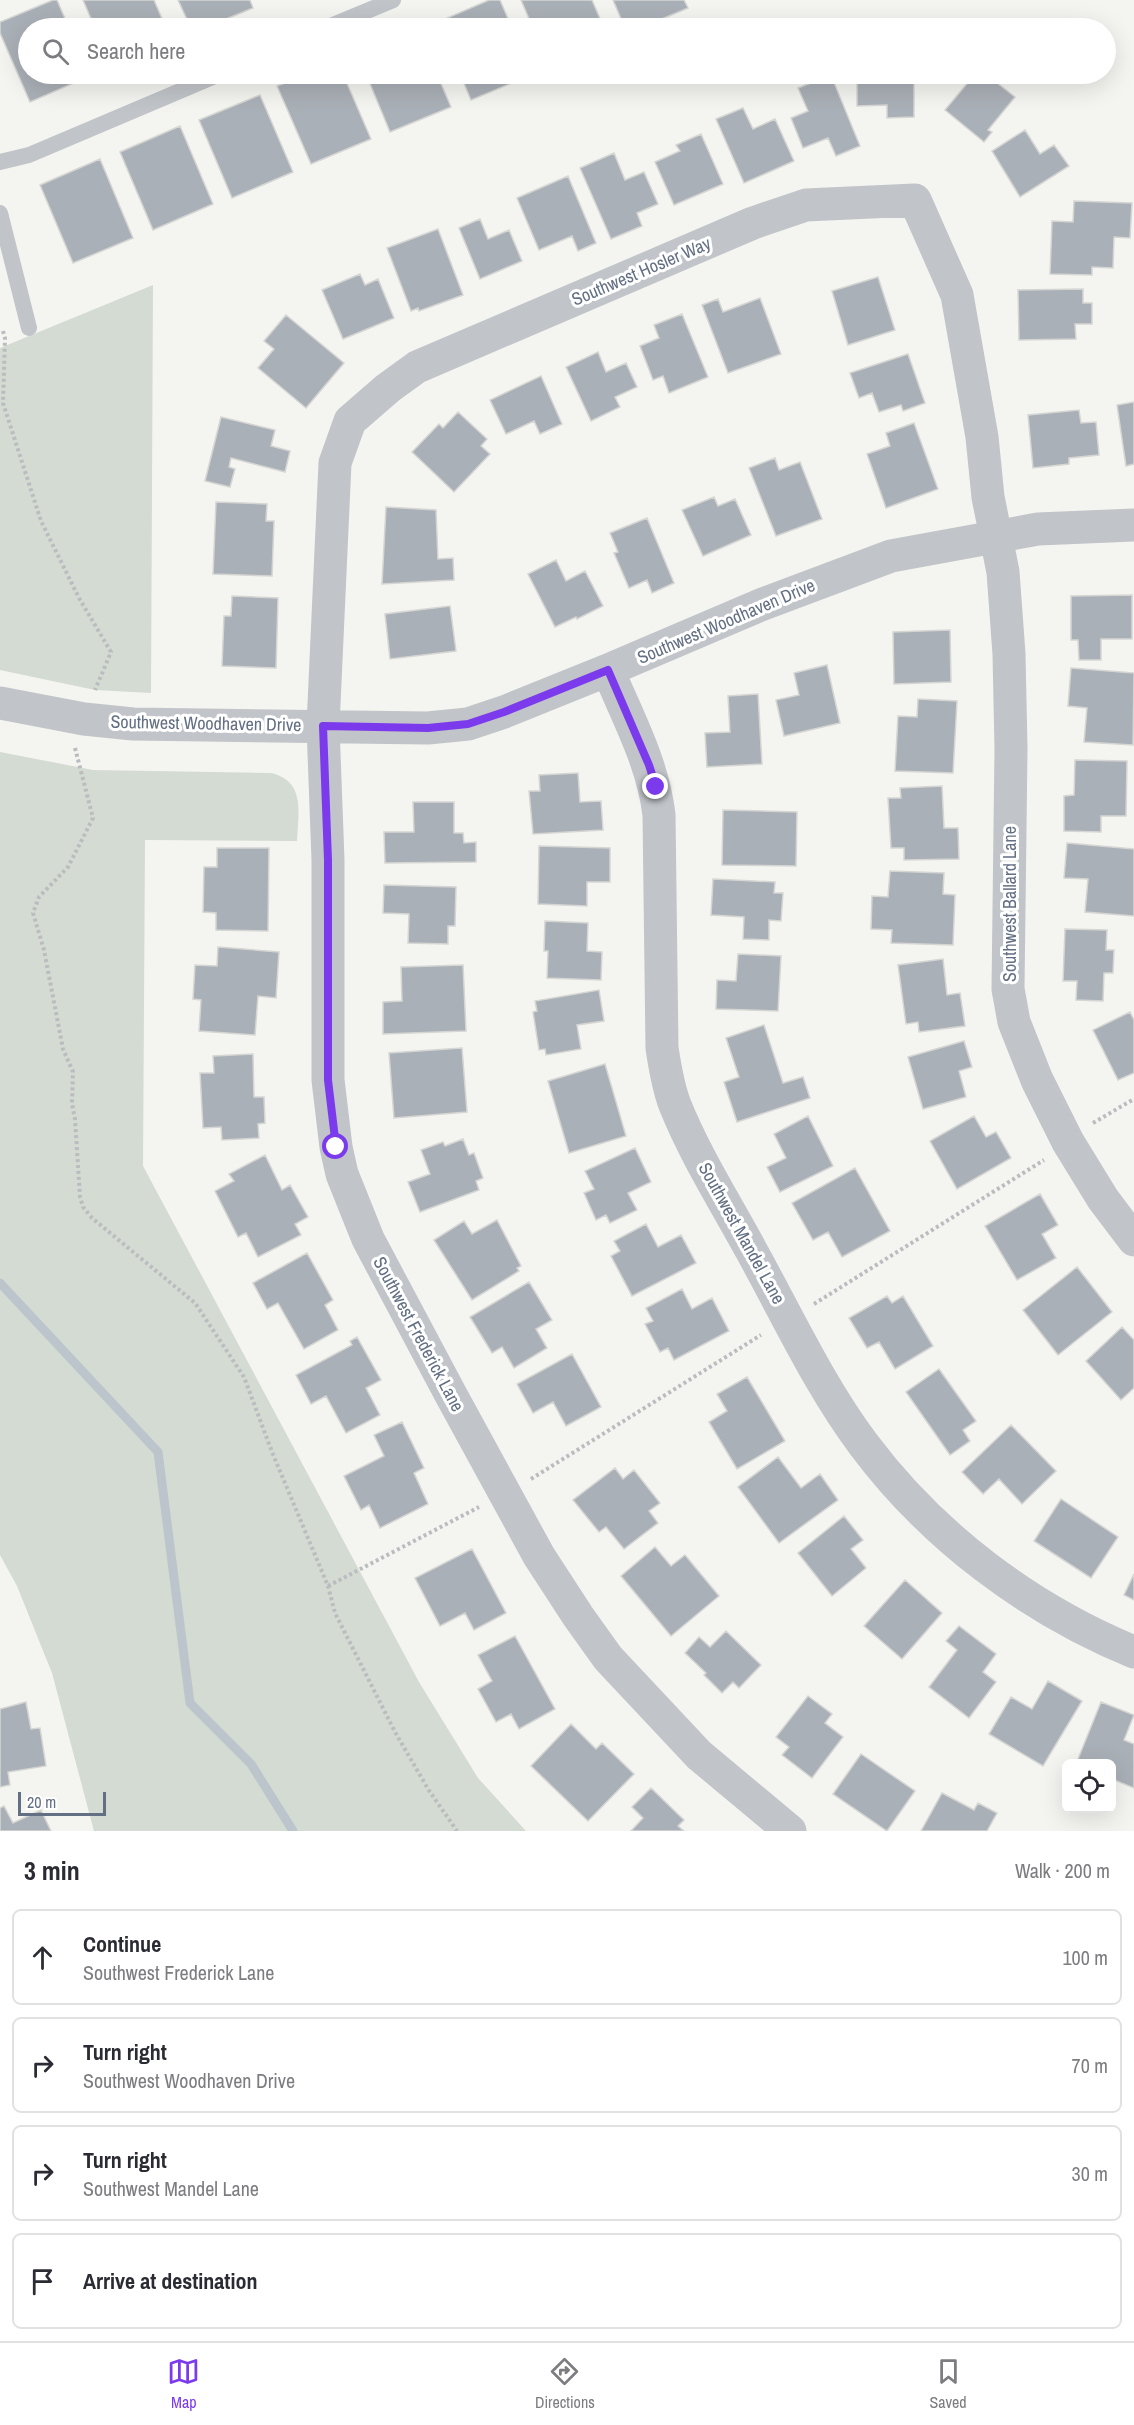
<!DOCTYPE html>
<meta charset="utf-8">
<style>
body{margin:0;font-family:"Archivo Narrow",sans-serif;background:#f2f2f3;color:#2b2b33}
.controls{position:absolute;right:18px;bottom:18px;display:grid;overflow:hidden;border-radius:9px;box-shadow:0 6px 24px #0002}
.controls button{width:54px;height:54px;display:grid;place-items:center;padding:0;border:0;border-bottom:2px solid #e1e1e2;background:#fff;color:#2b2b33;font:30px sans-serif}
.scale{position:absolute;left:18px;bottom:15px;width:88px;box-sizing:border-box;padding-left:6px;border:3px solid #636f82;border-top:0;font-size:16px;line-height:21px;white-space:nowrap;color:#636f82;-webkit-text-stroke:4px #fff;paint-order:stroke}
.stop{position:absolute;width:18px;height:18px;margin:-14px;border:4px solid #7c3aed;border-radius:50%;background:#fff}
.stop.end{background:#7c3aed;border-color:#fff;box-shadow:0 2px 6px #0008}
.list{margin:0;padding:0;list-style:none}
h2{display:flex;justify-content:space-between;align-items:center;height:78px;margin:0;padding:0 24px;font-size:26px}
h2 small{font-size:20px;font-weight:400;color:#7c7c81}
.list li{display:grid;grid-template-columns:39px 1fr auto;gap:18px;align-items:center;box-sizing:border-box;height:96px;margin:0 12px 12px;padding:0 12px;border:2px solid #e1e1e2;border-radius:9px}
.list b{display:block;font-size:22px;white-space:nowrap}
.list p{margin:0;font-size:20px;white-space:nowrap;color:#7c7c81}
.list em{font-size:20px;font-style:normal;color:#7c7c81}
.icon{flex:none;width:33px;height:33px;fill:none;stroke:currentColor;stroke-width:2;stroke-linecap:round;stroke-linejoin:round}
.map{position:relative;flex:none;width:1134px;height:1831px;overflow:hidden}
.search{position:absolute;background:#fff;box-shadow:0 6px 24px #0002;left:18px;right:18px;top:18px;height:66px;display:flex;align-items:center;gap:15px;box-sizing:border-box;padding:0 21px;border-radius:33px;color:#7c7c81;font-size:22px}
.sheet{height:510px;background:#fff}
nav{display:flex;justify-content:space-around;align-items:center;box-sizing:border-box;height:84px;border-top:2px solid #e1e1e2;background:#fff;font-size:16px;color:#7c7c81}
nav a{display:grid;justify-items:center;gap:3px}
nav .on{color:#7c3aed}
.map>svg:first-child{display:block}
.green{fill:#d4dbd2}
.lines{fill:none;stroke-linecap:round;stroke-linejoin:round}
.stream{stroke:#bdc5cc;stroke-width:9}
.building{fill:#aab0b7;stroke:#d5d6d3;stroke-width:1.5}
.path{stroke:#bbbcbf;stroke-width:4;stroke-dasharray:3 3;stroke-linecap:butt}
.service{stroke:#c1c4c8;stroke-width:16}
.minor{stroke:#c1c4c8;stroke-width:33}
.route{stroke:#7c3aed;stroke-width:8}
.labels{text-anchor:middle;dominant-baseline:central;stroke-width:6;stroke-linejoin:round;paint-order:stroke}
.street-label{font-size:18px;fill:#636f82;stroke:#fff}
</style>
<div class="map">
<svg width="1134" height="1831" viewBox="0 0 1134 1831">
<rect width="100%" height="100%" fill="#f4f5f0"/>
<path class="green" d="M153 285 151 693 95 690 0 670V348Z
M0 752 93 770 271 773C306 781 298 813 297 841L145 840 143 1166 419 1682 478 1778 526 1831H94L52 1673 17 1586 0 1555Z"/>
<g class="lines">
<path class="stream" d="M0 1283 158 1452 190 1703 251 1764 293 1831"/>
</g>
<path class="building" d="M53 0H57L69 28H28V74H89L90 76 30 102 0 33V22Z
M83 0H154L166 28H95Z
M178 0H250L253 8 204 28H191Z
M489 0H500L512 28H441L438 22Z
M521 0H592L604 28H533Z
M613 0H684L688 8 640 28H625Z
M307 74H343L371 139 311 164 277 86Z
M366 74H437L451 107 390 132Z
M460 74H531V75L471 100Z
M857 74H914V117L887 118V105L857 106Z
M975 74H986L1015 97 988 130 992 132 984 142 945 110Z
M831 75 860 146 836 156 828 138 803 148 791 118 808 111 798 88Z
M260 95 293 172 232 198 199 120Z
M743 108 753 129 775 119 794 161 744 183 716 119Z
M180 126 213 204 153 230 120 152Z
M1025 130 1040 154 1054 145 1069 166 1020 197 992 151Z
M701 134 723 184 674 205 655 162 680 151 676 145Z
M614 153 625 180 644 172 658 204 637 213 642 226 611 239 580 168Z
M100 159 133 238 73 263 40 185Z
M568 176 596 243 578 251 572 236 539 250 517 198Z
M1074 201 1132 203 1130 238 1114 237 1113 268 1092 267V275L1050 274 1052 221 1073 222Z
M480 219 488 239 509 230 522 261 480 279 459 228Z
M438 229 463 295 419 311 418 308 411 311 387 248Z
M360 274 365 285 378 279 394 318 343 339 322 290Z
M878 277 895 330 848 345 832 291Z
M1083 289V303H1092V324H1075L1076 339 1019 340 1018 290Z
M760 298 781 354 728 373 702 305 718 299 723 312Z
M682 314 708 377 669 393 663 376 653 380 640 346 659 338 654 325Z
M286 315 344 363 306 408 258 368 274 349 264 341Z
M598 352 606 372 626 363 637 387 615 397 620 407 591 421 566 367Z
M908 354 925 403 903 411 901 405 879 412 872 393 859 398 850 373Z
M541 376 562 424 540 434 534 421 506 434 490 400Z
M1134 402V464L1126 466 1117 405Z
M1079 410 1081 423 1096 422 1099 455 1069 458V464L1033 468 1028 415Z
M458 412 487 439 481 446 490 454 454 492 412 452 439 424 443 428Z
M221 417 275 430 271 446 290 451 285 472 231 458 229 467 235 469 230 487 205 481Z
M914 423 938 489 886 508 867 454 890 446 886 433Z
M775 458 779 470 800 462 822 519 776 536 749 468Z
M714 497 718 506 735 499 751 535 703 556 682 510Z
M216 502 267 504 266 521H274L272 576 213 574Z
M386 507 436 510 438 559 453 558 454 580 382 584Z
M647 518 674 583 652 593 647 580 629 588 614 553 618 552 610 533Z
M556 560 566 581 585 571 603 606 577 619 576 617 555 627 528 574Z
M1132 595V639H1101V660H1079L1078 640H1071V596Z
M232 596 278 598 276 668 222 666 224 616H231Z
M450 606 456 651 390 659 385 614Z
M950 630 951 682 894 684 893 632Z
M827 665 840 723 784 736 776 700 799 695 794 673Z
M1071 668 1134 673 1133 745 1084 742 1087 708 1068 706Z
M758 694 762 764 707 767 705 733 730 732 728 696Z
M918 699 957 701 953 773 895 771 898 716 917 717Z
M1075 760 1127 761 1126 816H1101V832L1064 831V796L1074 795Z
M578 773 580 802 601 801 603 830 533 834 529 791H540L539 775Z
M942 786 944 828H958L959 859 904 860V848H891L888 798H901L900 788Z
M413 802H454V833H463L464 843 476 842V862L385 863 384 832H414Z
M723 810 797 812 796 866 722 865Z
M1067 843 1134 849V916L1085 912 1088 879 1064 878Z
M539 846 610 848V882H587V906L538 904Z
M217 848H269L268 931 216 930V913L203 912 204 867H217Z
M890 871 944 873 943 894 955 895 953 945 891 943 892 930 871 929 872 896 888 897Z
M713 879 775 882 774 893H783L781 921 769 920V940L743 939 744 917 711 915Z
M384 885 456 887 455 926H448V944L408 943 409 914 383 913Z
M545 921 588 923 587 951 602 952 601 980 547 978 548 951H544Z
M1065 929 1107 930 1106 950H1114L1113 973H1104L1103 1001 1076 1000 1077 981H1063Z
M218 947 279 952 276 998 258 996 255 1035 199 1031 201 1000 193 999 195 965 217 966Z
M738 954 781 956 778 1011 716 1009 717 980 736 981Z
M943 959 947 995 960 993 965 1026 919 1032 918 1022 906 1024 898 965Z
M463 965 466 1031 383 1034V1002L402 1001 401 967Z
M599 990 604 1021 577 1025 581 1049 546 1055 545 1049 539 1050 533 1012 537 1011 535 1001Z
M1130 1012 1134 1020V1073L1118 1080 1093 1030Z
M764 1025 783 1083 803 1077 810 1098 737 1122 724 1082 739 1077 726 1038Z
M964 1041 972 1067 959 1071 966 1097 923 1109 908 1057Z
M462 1048 467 1112 394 1118 389 1053Z
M253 1054 254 1097H264L265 1123 258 1124 259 1138 222 1140 221 1127 203 1128 200 1073H214L213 1056Z
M605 1064 626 1136 569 1153 548 1081Z
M808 1116 833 1166 780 1192 767 1167 786 1158 774 1134Z
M974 1116 986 1137 996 1132 1011 1158 957 1189 930 1141Z
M463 1139 469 1155 474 1153 483 1178 476 1181 479 1190 420 1212 408 1182 430 1174 421 1150 443 1142 445 1146Z
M635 1148 651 1182 628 1193 637 1210 610 1223 606 1215 596 1220 584 1193 594 1189 585 1171Z
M265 1155 282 1190 290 1185 308 1217 295 1224 301 1235 258 1257 246 1233 238 1237 215 1191 234 1181 229 1174Z
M855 1168 890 1231 842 1257 828 1232 813 1240 792 1203Z
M1040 1194 1058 1225 1042 1234 1056 1258 1017 1280 985 1226Z
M497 1220 521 1266 517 1268 519 1271 472 1300 434 1240 464 1221 472 1234Z
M646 1224 658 1247 681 1235 696 1263 632 1296 611 1256 620 1251 614 1241Z
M307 1253 333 1300 325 1305 338 1330 304 1349 278 1303 267 1309 253 1283Z
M1077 1267 1112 1312 1058 1355 1023 1310Z
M529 1282 552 1320 536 1329 547 1348 514 1368 502 1347 492 1353 470 1317Z
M682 1289 692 1309 712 1298 729 1331 674 1360 668 1348 660 1352 645 1324 653 1321 646 1308Z
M887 1296 892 1303 903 1296 933 1346 895 1369 879 1342 867 1348 849 1318Z
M1122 1327 1134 1340V1388L1121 1400 1086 1361Z
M357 1337 381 1380 366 1388 380 1415 346 1433 326 1396 311 1404 296 1375 352 1345 350 1341Z
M572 1354 601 1407 566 1426 553 1402 533 1413 517 1384Z
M939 1369 976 1421 963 1430 970 1441 950 1455 906 1392Z
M747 1377 785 1441 737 1469 709 1422 727 1411 717 1394Z
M402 1422 424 1468 414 1473 428 1504 380 1528 369 1505 361 1510 344 1476 384 1456 374 1435Z
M1011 1425 1056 1471 1022 1504 999 1479 983 1494 962 1472Z
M778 1457 801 1488 820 1474 838 1500 779 1543 738 1487Z
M615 1468 623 1479 634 1470 660 1503 649 1511 658 1523 624 1549 606 1527 599 1532 573 1500Z
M1061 1499 1118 1537 1091 1578 1034 1541Z
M844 1516 863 1540 851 1549 866 1568 832 1596 798 1553Z
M655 1547 671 1566 685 1555 719 1596 671 1636 621 1576Z
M472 1549 506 1613 474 1630 465 1613 440 1626 415 1578Z
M1134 1574V1600L1124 1595Z
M905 1580 942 1613 902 1659 864 1626Z
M959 1626 996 1654 983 1672 996 1682 969 1718 929 1687 957 1650 946 1641Z
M726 1631 761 1665 739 1688 733 1682 722 1693 704 1675 706 1673 685 1653 699 1637 710 1647Z
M515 1636 555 1709 519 1729 511 1714 496 1722 478 1689 492 1681 478 1655Z
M1048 1681 1082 1701 1043 1766 989 1734 1011 1697 1032 1709Z
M808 1696 832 1714 825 1723 843 1737 812 1778 782 1755 789 1747 776 1737Z
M26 1702 31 1729 40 1728 46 1766 8 1772 10 1785 0 1787V1709Z
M1101 1702 1134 1715 1124 1740 1134 1744V1788L1112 1779V1764H1076Z
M571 1724 596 1749 602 1743 634 1774 588 1821 531 1766Z
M861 1754 915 1791 887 1831 833 1794Z
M651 1788 684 1820 678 1826 684 1831H631L643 1818 632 1807Z
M942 1793 974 1810 978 1803 997 1813 987 1831H921Z
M4 1806 13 1823 41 1810 51 1831H0V1808Z"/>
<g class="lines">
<path class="path" d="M3 331 5 338 3 403 41 521 79 598 111 652 95 690
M75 748 93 818 68 867 39 897 33 913 44 950 63 1049 73 1072 72 1104 75 1119 80 1197 83 1207 92 1218 195 1303 244 1377 272 1452 328 1586 335 1613 395 1732 428 1789 457 1831
M1093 1123 1134 1099
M814 1304 1044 1160
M531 1479 761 1335
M328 1586 479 1507"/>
<path class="service" d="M326 28 393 0
M0 162 29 155 220 74
M0 213 29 328"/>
<path class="minor" d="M608 670C628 718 653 763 659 815L662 1048C665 1068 668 1087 675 1105 695 1155 725 1202 751 1250 787 1315 819 1385 864 1445 932 1536 1029 1609 1134 1652
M0 703 84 719 133 724 428 728 468 724 504 712 608 670 763 604 891 556 1038 529 1134 525
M790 1831 699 1755 608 1658 578 1616 539 1556 451 1395 368 1239 342 1174 336 1147 328 1080V860L323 726 335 463 350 421 388 388 417 367 753 223 806 205 915 200 957 295 982 437 988 497 1003 572 1009 654 1011 748 1008 989 1014 1022 1037 1080 1068 1142 1103 1199 1134 1240"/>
</g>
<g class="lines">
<path class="route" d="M336 1147 328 1080V860L323 726 428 728 468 724 504 712 608 670 649 765 656 787"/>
</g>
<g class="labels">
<g class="street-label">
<text transform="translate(641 271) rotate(-23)">Southwest Hosler Way</text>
<text transform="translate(726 621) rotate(-23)">Southwest Woodhaven Drive</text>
<text transform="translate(206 723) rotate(1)">Southwest Woodhaven Drive</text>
<text transform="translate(1009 904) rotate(-90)">Southwest Ballard Lane</text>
<text transform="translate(742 1233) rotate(61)">Southwest Mandel Lane</text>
<text transform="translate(419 1334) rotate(62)">Southwest Frederick Lane</text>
</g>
</g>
</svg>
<div class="controls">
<button><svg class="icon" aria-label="locate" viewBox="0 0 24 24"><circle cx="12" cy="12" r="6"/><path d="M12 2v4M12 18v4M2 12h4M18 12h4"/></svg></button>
</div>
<div class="scale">20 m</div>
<div class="stop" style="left:336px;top:1147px"></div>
<div class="stop end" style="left:656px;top:787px"></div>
<div class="search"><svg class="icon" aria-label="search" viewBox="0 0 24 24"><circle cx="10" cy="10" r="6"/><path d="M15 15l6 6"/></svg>Search here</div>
</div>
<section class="sheet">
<h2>3 min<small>Walk · 200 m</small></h2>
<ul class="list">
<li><svg class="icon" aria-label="ahead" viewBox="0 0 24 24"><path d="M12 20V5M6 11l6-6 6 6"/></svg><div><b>Continue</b><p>Southwest Frederick Lane</p></div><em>100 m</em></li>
<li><svg class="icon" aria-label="right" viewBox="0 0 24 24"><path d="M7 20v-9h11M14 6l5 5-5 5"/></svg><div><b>Turn right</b><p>Southwest Woodhaven Drive</p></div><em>70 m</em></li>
<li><svg class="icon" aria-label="right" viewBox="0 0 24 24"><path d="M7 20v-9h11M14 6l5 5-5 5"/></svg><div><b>Turn right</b><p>Southwest Mandel Lane</p></div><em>30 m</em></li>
<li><svg class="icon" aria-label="arrive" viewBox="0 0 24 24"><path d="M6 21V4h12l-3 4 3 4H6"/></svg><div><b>Arrive at destination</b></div></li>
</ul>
</section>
<nav>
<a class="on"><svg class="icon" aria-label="map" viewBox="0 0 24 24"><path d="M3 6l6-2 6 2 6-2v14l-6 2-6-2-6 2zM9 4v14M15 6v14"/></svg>Map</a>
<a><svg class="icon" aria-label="directions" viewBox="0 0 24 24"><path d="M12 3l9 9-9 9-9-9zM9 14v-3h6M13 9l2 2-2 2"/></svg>Directions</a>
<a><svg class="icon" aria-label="saved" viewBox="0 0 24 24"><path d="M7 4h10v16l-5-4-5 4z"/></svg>Saved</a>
</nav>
